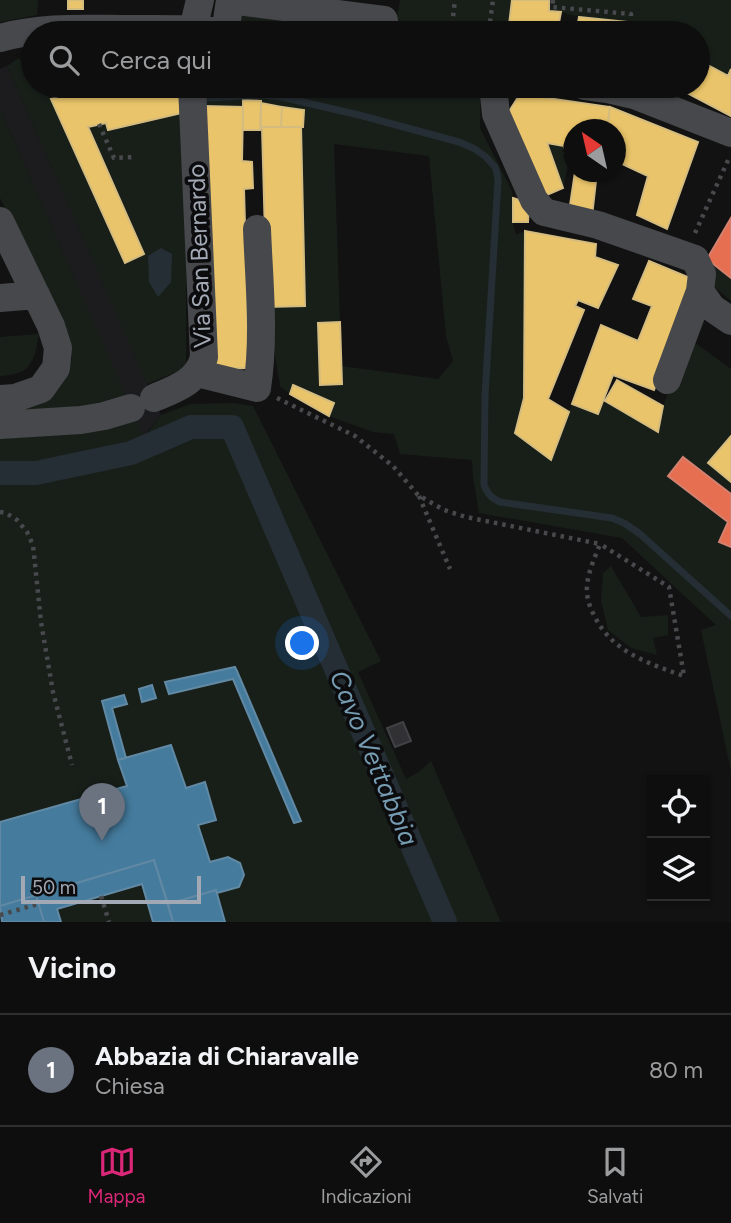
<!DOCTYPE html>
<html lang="it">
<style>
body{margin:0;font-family:Figtree,sans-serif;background:#1c1c1c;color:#f1f3f6}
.controls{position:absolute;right:21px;bottom:21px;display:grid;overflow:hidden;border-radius:0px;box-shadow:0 2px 5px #0004}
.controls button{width:63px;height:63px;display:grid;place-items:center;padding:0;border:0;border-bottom:2px solid #2e2e2e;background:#0e0e0e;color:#f1f3f6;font:35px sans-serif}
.compass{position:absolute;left:563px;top:119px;width:63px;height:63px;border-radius:50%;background:#0e0e0e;box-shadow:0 2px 5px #0004;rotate:326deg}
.scale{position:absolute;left:21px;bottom:18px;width:180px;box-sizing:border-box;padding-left:7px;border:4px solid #a2a9b4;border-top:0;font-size:19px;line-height:24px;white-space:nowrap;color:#a2a9b4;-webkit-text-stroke:5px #0c0c0e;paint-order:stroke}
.you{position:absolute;left:303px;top:644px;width:24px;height:24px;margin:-18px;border:5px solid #fff;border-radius:50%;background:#1a73e8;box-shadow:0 0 0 10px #1a73e833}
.badge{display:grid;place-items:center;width:46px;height:46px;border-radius:50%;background:#db2777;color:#fff;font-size:23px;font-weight:700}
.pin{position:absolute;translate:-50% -58px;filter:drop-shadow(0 2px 4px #0008)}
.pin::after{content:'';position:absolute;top:37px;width:24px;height:21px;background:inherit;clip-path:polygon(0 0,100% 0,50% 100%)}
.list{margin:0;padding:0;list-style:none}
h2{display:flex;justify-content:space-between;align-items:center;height:91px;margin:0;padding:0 28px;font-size:30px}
h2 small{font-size:23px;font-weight:400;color:#9b9c9e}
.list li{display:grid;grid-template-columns:46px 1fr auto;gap:21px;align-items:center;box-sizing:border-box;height:112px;padding:0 28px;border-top:2px solid #2e2e2e}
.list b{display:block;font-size:26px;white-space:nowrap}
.list p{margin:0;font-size:23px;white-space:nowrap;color:#9b9c9e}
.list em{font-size:23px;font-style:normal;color:#9b9c9e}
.icon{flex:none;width:38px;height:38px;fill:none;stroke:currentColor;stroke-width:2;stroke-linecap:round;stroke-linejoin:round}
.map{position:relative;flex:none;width:731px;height:922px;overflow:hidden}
.search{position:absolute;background:#0e0e0e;box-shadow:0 2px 5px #0004;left:21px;right:21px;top:21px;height:77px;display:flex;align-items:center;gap:18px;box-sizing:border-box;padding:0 24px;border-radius:38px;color:#9b9c9e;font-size:26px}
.sheet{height:203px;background:#0e0e0e}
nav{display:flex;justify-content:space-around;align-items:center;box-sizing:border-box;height:98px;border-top:2px solid #2e2e2e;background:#0e0e0e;font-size:19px;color:#9b9c9e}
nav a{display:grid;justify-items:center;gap:4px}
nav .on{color:#db2777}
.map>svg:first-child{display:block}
.built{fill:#1c1c1e}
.green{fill:#181f19;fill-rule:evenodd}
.water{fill:#252e34}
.homes{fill:#e9c46a;stroke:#d4bc80;stroke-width:2}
.shops{fill:#e76f51;stroke:#d2806f;stroke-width:2}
.public{fill:#457b9d;stroke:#6189a4;stroke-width:2}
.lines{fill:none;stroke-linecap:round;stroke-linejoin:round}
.stream{stroke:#252e34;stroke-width:7}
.canal{stroke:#252e34;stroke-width:24}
.building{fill:#313133;stroke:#404246;stroke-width:2}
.path{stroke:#48494d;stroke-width:4.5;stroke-dasharray:3.5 5;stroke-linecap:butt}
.minor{stroke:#46484b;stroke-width:28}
.labels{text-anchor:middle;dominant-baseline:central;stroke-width:7;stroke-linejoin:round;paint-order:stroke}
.street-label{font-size:24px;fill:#a2a9b4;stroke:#0c0c0e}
.water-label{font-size:26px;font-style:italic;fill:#769cb2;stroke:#0c0c0e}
</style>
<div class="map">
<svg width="731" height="922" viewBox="0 0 731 922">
<rect width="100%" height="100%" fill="#121212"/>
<path class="built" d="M7 66 161 415 142 438 134 414 0 109V69Z"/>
<path class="green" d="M0 0H38L37 15 0 22Z
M400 0H512L508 33H417L395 30Z
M549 0H731V69L728 76 698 60V33H645L646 24 579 17 561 12 549 11Z
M236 7 290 15 287 29 233 23Z
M19 58 33 77V86H40L51 99 125 263 144 254 88 127 106 123 186 112V368L147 384 7 66Z
M203 86H480V128L512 191 513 222 516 235 525 231 524 398 515 433 550 460 572 404 597 414 605 401 658 432 663 406 690 339 731 369V494L669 476 728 522 719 542 731 547V771L701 630 716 625 622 538 479 513 473 477 472 460 400 454 394 434 373 432 329 416 334 403 294 385 290 394 280 386 267 307 305 306 301 127 303 126 304 110 244 100 243 107 203 106ZM334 144 429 156 446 336 453 361 438 379 341 366 318 323 340 322Z
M0 109 126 395 78 408 0 412 65 377 72 359 59 319 0 198Z
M547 144 564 146V152H571L563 188Z
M707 259 731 278V301L712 285Z
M39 334C34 362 32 374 0 376V337Z
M233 403 253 406 381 661 358 672 406 779 419 772 431 761 501 922H225L217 893 239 887 244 875 240 863 228 857 210 862 198 825 216 819 205 783 186 788 119 760 127 786 0 822V430L134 414 143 438 161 415 190 404ZM235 667 301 820V821L294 823 233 679 169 694 165 682Z
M611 566 641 617 668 615V635L653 638 657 655 631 648 608 630 601 601 603 573Z
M142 884 153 922H61L57 909Z"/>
<path class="water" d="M161 248 172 254 171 282 158 297 149 282 148 256Z"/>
<path class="homes" d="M68 0H83V9H68Z
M512 0H549V11L561 12 557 33H508Z
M579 17 646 24 645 33H576Z
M698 60 728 76 731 69V116L674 86H698Z
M117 86H183L186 112 108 130 106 123 88 127 144 254 125 263 51 99Z
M520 94 610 107 607 130H574V153L564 152V146L547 143 563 188 540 198 505 118Z
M243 100 261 101 260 130H243Z
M261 103 282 107 281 127H261Z
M203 106 243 107 242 161 252 162 253 188 244 189 249 368 211 369Z
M282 107 304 110 303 127H281Z
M610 107 698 142 667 229 637 215 648 176 616 161V130H607Z
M262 127H301L305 306 267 307Z
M575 172H597L592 216 569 212Z
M513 198 529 203 528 222H513Z
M525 231 596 244 595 257 618 265 598 308 578 300 575 306 584 310 548 399 569 412 551 460 515 433 524 398Z
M649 261 695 280 654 390 613 375 598 414 572 404 601 325 638 341 652 306 633 299Z
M340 322 342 384 320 385 318 323Z
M617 380 663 406 658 432 605 401Z
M293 385 334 403 329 416 290 394Z
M731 436V482L708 463Z"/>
<path class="shops" d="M731 218V278L707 259Z
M683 457 731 494V547L719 542 728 522 668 476Z"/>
<path class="public" d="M235 667 237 671 301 821 294 823 233 679 169 694 165 682Z
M152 685 156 698 142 702 139 689Z
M124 695 127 704 112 708 126 758 118 760 102 701Z
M171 745 186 788 205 782 216 820 198 825 210 862 228 857 240 863 244 875 239 887 217 893 216 890 168 904 154 860 0 906V822L127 786 118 760Z
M154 860 173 922H153L142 884 57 909 61 922H44L36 895Z
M216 890 225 922H173L168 904Z
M36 895 44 922H2L0 906Z"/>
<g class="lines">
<path class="stream" d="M208 86V98L260 95 282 97 363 116 459 142 475 149 486 157 495 167 497 173 498 181 485 395 484 485C488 494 491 498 500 502L612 518 624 523 640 534 731 616"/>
<path class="canal" d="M0 473H36L131 453 191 427H232L445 922"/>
</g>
<path class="building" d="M403 722 411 741 395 747 387 728Z"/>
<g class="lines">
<path class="path" d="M553 0 552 7 631 14V22
M490 22 493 0
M451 33 455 0
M40 86H41
M99 124 114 158 136 157
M695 233 729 158
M277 398 355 436 393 466 418 495 444 510 466 517 600 544C595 557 588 572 587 586 586 597 590 608 595 617 612 652 650 664 684 676L669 587 600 544
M419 496 450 569
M0 512 6 513 17 520 27 532 33 545 41 622 53 692 72 765
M101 896 109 922
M0 915 38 904"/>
<path class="minor" d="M192 33 200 0
M225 33 230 0 384 20 382 33
M0 38C43 26 86 29 130 29 163 29 196 28 228 33
M493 86 496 114 534 200 544 212 598 225 695 259 702 274 700 291 667 380
M585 86 608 89 634 95 731 133
M0 221 51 326 58 348 56 368 41 389 15 398 0 399
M700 291 712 308 731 321
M0 298 36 295
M197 373 257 388C265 335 259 282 257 229
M154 398C175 389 198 382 204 357L192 86
M0 425 81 420 104 416 131 408"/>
</g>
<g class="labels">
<g class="street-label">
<text transform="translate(199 256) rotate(-92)">Via San Bernardo</text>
</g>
<g class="water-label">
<text transform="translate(374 758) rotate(67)">Cavo Vettabbia</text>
</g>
</g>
</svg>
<div class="controls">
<button><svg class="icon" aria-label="locate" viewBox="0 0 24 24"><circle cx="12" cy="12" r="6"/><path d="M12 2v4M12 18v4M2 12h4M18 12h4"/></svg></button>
<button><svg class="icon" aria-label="layers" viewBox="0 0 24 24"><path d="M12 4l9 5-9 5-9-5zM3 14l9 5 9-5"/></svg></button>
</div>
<svg class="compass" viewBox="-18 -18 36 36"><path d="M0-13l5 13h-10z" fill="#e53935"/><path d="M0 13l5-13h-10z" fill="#9b9c9e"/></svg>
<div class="scale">50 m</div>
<div class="you"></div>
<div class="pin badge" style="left:102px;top:841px;background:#6b7280">1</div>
<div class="search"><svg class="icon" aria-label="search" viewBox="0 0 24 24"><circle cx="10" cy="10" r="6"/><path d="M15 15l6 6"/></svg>Cerca qui</div>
</div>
<section class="sheet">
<h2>Vicino<small></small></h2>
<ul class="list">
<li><span class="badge" style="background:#6b7280">1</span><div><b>Abbazia di Chiaravalle</b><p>Chiesa</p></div><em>80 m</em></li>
</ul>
</section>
<nav>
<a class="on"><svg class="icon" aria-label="map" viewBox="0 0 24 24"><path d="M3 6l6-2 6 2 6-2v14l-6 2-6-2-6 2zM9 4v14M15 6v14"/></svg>Mappa</a>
<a><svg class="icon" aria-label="directions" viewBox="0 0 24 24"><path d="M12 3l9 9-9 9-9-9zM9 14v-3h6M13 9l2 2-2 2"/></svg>Indicazioni</a>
<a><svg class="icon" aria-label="saved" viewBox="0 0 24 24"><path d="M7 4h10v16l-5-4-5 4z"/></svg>Salvati</a>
</nav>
